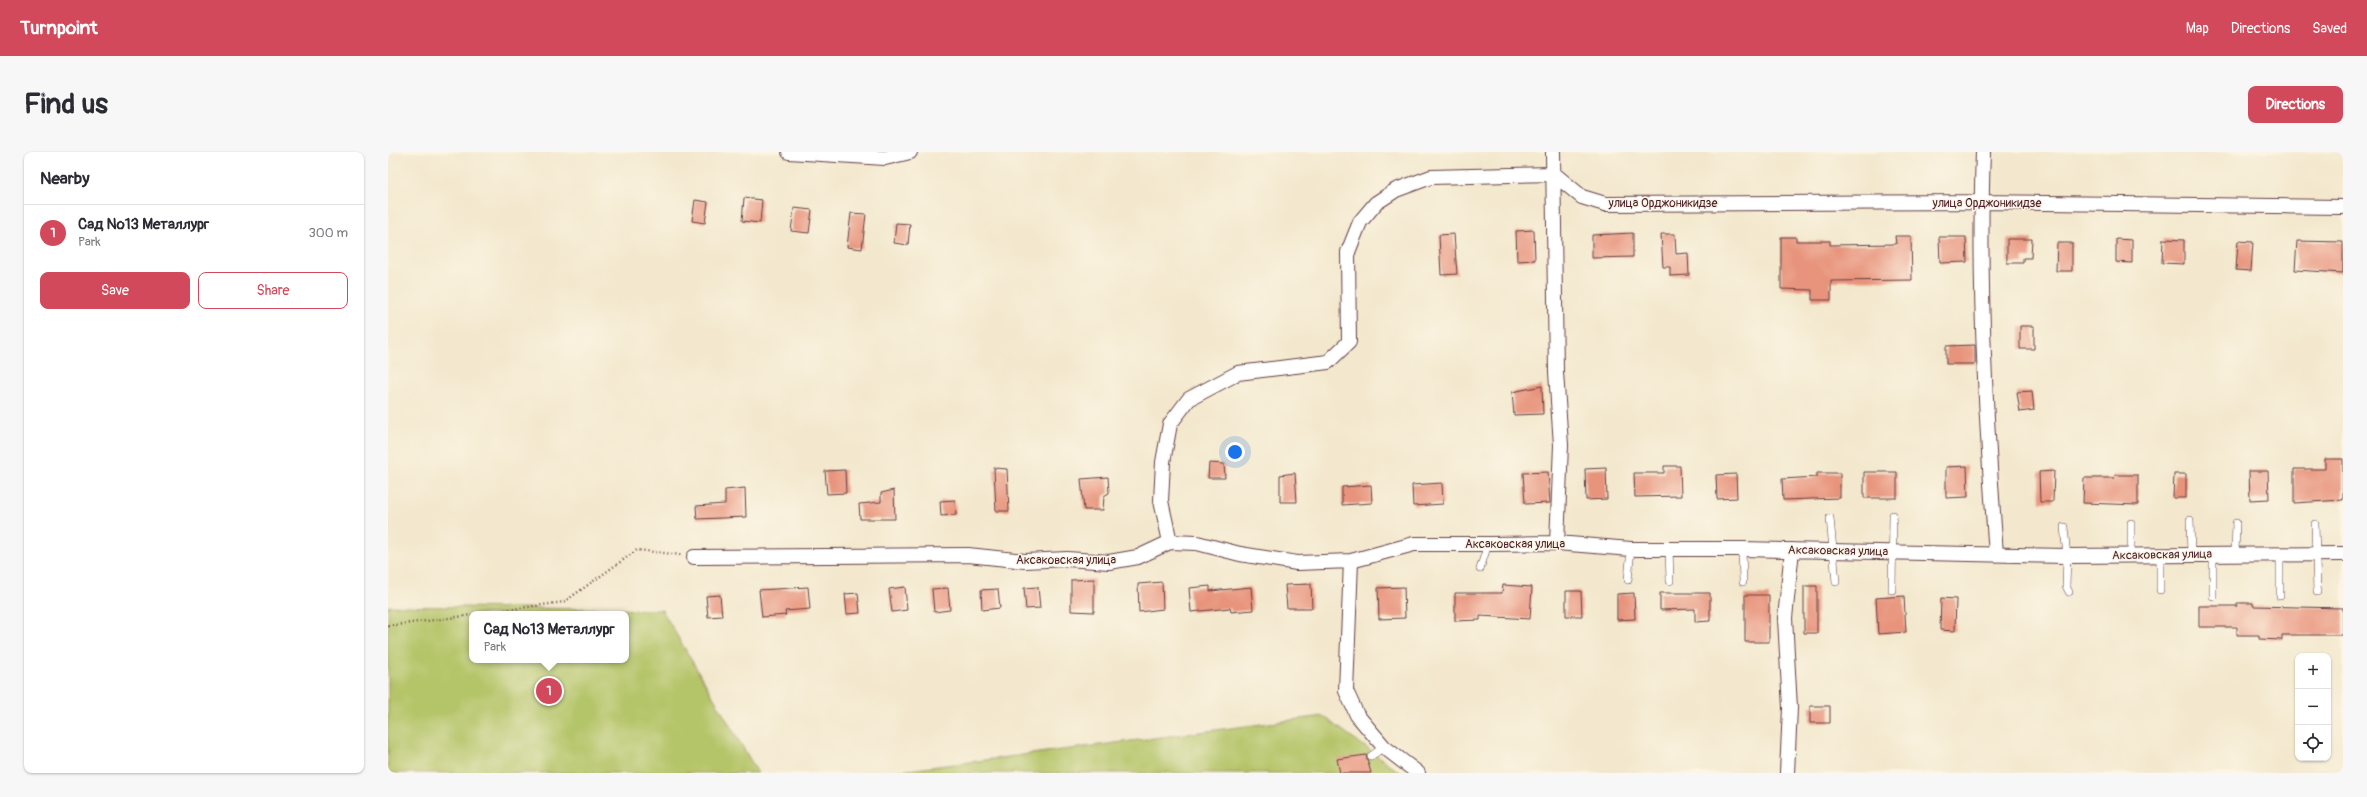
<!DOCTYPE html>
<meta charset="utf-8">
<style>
body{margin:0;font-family:Pangolin,sans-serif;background:#f7f7f7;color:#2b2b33}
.controls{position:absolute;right:12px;bottom:12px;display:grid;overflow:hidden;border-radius:8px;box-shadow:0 1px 3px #0004}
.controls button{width:36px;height:36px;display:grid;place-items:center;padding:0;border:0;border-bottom:1px solid #e1e1e2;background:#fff;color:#2b2b33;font:20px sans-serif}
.you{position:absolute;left:847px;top:300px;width:14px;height:14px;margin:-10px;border:3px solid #fff;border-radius:50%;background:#1a73e8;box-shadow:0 0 0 6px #1a73e833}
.badge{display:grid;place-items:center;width:26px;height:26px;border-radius:50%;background:#d1495b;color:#fff;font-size:13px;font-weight:700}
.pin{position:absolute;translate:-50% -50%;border:2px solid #fff;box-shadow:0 1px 4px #0006}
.popup{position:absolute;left:81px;top:459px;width:160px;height:52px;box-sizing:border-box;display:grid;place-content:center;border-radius:8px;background:#fff;filter:drop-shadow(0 1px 3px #0005);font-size:13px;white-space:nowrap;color:#7c7c81}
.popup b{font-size:15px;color:#2b2b33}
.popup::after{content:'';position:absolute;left:50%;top:100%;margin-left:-8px;border:8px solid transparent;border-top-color:#fff}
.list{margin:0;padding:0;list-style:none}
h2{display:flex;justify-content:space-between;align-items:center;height:52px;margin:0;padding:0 16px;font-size:17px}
h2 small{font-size:13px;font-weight:400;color:#7c7c81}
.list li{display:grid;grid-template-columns:26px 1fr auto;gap:12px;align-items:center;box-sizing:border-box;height:56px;padding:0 16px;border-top:1px solid #e1e1e2}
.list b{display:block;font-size:15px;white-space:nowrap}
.list p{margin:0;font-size:13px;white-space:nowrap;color:#7c7c81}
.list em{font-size:13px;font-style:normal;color:#7c7c81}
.actions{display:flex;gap:8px;padding:12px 16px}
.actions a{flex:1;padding:9px 0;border:1px solid #d1495b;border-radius:8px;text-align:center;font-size:14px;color:#d1495b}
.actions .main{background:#d1495b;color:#fff}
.icon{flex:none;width:22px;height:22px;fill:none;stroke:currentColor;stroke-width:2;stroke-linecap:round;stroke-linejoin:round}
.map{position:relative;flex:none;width:1955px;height:621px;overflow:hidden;border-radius:8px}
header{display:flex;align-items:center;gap:24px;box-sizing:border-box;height:56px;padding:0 20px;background:#d1495b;color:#fff}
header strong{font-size:19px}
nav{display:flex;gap:22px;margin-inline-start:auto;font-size:14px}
.intro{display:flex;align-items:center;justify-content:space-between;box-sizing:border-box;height:96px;padding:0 24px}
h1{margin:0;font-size:28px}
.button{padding:10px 18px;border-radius:8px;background:#d1495b;color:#fff;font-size:14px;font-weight:700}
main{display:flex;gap:24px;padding:0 24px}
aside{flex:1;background:#fff;border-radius:8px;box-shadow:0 1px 3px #0004}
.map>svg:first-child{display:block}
.green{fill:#b4c467;stroke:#7f7249;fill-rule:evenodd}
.building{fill:#e8947d}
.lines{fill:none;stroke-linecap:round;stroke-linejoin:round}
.lane-casing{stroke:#633d43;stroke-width:8}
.street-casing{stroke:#633d43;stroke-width:16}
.path{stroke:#633d43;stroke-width:2.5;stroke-dasharray:1 3;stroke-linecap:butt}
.lane{stroke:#fff;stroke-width:7}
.street{stroke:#fff;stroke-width:14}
.labels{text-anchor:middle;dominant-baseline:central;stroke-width:3;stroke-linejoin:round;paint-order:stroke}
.street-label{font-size:12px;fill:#4a1f2b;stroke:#fcf5e5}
</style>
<header>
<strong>Turnpoint</strong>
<nav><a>Map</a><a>Directions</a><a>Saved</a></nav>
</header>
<div class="intro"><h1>Find us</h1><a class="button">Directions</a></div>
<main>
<aside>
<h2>Nearby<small></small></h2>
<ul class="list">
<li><span class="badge">1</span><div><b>Сад №13 Металлург</b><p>Park</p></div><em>300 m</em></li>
</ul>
<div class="actions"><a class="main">Save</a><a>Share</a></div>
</aside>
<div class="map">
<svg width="1955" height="621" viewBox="0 0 1955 621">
<rect width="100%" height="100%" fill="#fcf5e5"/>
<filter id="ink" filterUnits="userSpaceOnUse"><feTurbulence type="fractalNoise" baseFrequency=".025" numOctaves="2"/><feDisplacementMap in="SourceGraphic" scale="8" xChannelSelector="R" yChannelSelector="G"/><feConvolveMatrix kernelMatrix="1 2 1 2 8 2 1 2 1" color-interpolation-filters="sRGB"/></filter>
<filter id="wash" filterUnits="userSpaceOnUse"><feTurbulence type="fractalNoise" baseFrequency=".012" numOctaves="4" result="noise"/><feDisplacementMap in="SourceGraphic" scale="16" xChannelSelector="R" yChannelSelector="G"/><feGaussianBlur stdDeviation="0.9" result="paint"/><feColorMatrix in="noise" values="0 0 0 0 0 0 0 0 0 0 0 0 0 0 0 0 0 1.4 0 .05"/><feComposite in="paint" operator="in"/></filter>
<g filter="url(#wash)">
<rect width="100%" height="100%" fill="#f3e8cd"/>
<path class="green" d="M0 454 274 458 370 621H0ZM84 462H238V508H84Z
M935 564 1013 621H497Z"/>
<g id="blocks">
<path class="building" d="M356 46 374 48 372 71 354 69Z
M307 48 320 50 317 71 304 69Z
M406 56 424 58 421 81 403 79Z
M463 61 478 62 474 97 459 95Z
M508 71 522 72 520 93 506 91Z
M1146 78 1147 108 1129 109 1128 79Z
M1245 81V105L1204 106V83Z
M1066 82 1069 122 1053 123 1051 83Z
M1273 82H1287L1288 102 1300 101 1301 123 1282 124V115H1275Z
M1507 84H1523L1524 128 1443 129V148H1424V138L1393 137V85H1408V89H1442V93L1508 92Z
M1551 85H1578L1579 110 1552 111Z
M1619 87H1644L1643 106H1635V111H1619Z
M1728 87 1744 88V111L1728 110Z
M1775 87 1796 88V112L1774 111Z
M1850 89 1865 90 1863 119 1848 118Z
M1909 89 1955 90V121L1907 118Z
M1669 91H1684V119H1668Z
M1632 174H1646V197H1632Z
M1587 193V212H1558V194Z
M1154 234 1155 262 1126 263 1124 240Z
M1644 239 1646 258 1632 260 1629 240Z
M1937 307H1955V348L1906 351V317H1937Z
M821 311 836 312 837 326H820Z
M1276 314H1292L1293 344 1247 345 1246 321H1276Z
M1579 314 1580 345 1558 346V315Z
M606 316 619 317 621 359H608Z
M1218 316 1219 347 1198 348 1197 317Z
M457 318 458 341 439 342 437 319Z
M1666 319 1665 350H1652L1651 320Z
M1861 319H1880L1881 347 1862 348Z
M1160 320 1162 351 1137 352 1135 321Z
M1476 320H1509V346H1476Z
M907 321 909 350H892V323Z
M1429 321H1452V346L1395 348 1394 327 1429 325Z
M1348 322 1349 346 1329 347 1328 323Z
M1786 322H1798V346H1785Z
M1727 323H1750V353L1695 351 1696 326H1726Z
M720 325 721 341 716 344 715 358H696L693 327Z
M1054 331 1055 352 1025 354 1024 333Z
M983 333 984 351 954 353V335Z
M357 336 358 365 309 367 308 354 337 352V338Z
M506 338 507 367H472L471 352 493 350V341Z
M567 348 568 363 553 364 552 349Z
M706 427V460L683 459V428Z
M774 430 775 457 751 460 750 432Z
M923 432 924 456H899L897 433Z
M1115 433 1144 435 1142 467 1092 464V468L1067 469V441H1114Z
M822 434V439L863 435 865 458 843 460 842 456 803 460 801 436Z
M1416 434H1429V481H1416Z
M420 435 422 457 397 459 398 463 374 465 371 438Z
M517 435 519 458 504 460 501 437Z
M650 435 652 456 638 457 636 436Z
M1016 435 1017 466 991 467 990 436Z
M560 436 562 458 546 460 544 437Z
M610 437 612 456 594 458 593 438Z
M1178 439H1193L1194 464H1178Z
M470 441 472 461 459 462 457 442Z
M1246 441 1247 467 1229 468V442Z
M1272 441H1322V469L1307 470V457L1272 458Z
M332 443 334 464 320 465 318 444Z
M1357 443H1381V490H1357Z
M1516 444 1518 480 1490 482 1488 446Z
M1553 446 1568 447 1567 479 1552 478Z
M1849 451H1865V454L1955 456V483H1894V488L1871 487V483H1849V475H1811V454H1849Z
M1422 554H1442V571H1422Z
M978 603 983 621H952L949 607Z"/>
</g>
</g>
<g filter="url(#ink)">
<use href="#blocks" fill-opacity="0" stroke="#633d43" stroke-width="1"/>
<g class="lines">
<g class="lane-casing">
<path id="lane" d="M1442 366 1448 430
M1802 368 1803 403
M1743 371V404
M1927 372 1929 440
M1676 375 1679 404 1678 434 1681 440
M1281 396 1282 429
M1354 397 1355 430
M1772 403V438
M1847 403 1848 371
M1092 417 1100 392
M1240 428 1243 397
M1504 438 1505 363
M1825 444V403
M1892 444V402
M983 604 996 595"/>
</g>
<g class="street-casing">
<path id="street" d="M401 0 497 6 522 0
M1165 0 1168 220 1173 293 1169 391
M1595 0C1590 134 1598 268 1608 402
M782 390 773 349 775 310 782 272 801 247 850 221 940 210 961 190 960 100 972 70 988 51 1008 38 1043 25 1166 22 1194 45 1217 52 1593 50 1955 55
M306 405 580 403 637 409 679 407 721 410 750 405 782 390 809 391 852 402 909 411 963 409 1026 392H1100L1169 391 1243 397H1354L1679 404 1955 402
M963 409 958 539 969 563 996 595 1030 621
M1399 621 1402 556 1397 466 1404 398"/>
</g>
<path class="path" d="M89 462 176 450 249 398 293 403
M0 474 84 463"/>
<use href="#lane" class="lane"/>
<use href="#street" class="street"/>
</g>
</g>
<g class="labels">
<g class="street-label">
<text x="1275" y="51">улица Орджоникидзе</text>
<text x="1599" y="51">улица Орджоникидзе</text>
<text x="1127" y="392">Аксаковская улица</text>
<text transform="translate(1450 399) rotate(1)">Аксаковская улица</text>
<text transform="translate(1774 403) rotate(-1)">Аксаковская улица</text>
<text x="678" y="408">Аксаковская улица</text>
</g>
</g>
</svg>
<div class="controls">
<button>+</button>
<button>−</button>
<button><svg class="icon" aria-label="locate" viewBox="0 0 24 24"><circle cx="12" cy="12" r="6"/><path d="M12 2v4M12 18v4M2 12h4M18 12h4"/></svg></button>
</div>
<div class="you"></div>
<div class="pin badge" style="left:161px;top:539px">1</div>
<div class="popup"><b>Сад №13 Металлург</b>Park</div>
</div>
</main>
